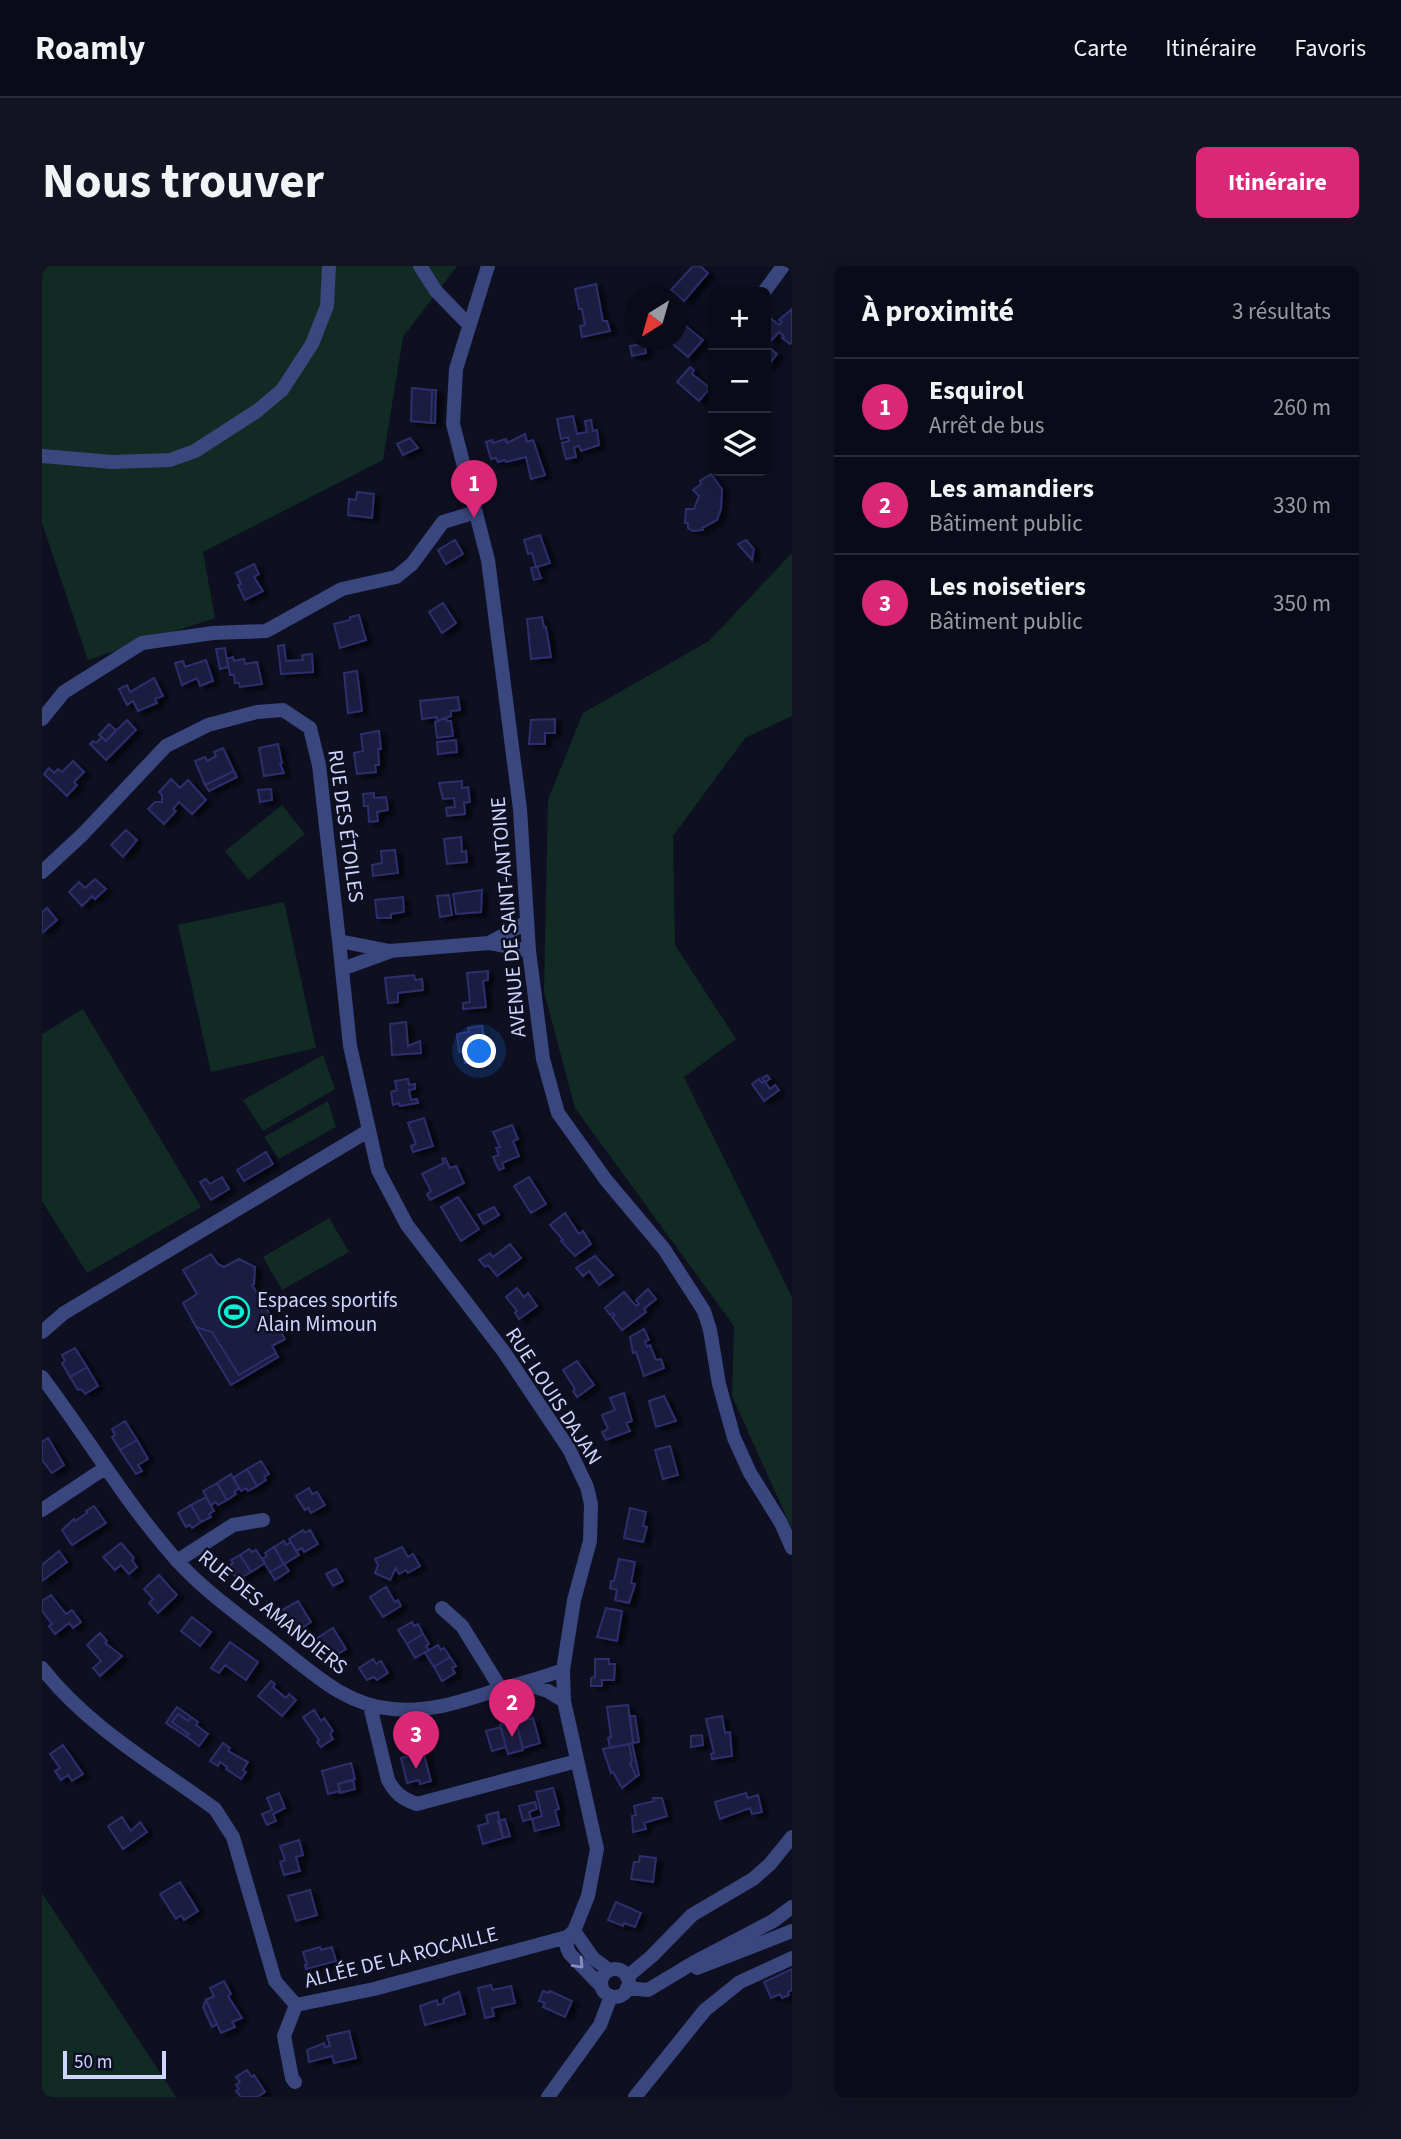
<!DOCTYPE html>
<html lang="fr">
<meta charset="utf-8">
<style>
body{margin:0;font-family:"Source Sans 3",sans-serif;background:#131422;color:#f1f3f6}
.controls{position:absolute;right:21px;top:21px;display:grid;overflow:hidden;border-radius:10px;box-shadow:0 4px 18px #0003}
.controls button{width:63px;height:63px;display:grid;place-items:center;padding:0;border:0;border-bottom:2px solid #2a2b38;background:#0a0b19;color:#f1f3f6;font:35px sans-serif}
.compass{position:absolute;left:582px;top:21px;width:63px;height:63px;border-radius:50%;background:#0a0b19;box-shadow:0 4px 18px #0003;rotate:217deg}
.scale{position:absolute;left:21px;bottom:18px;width:103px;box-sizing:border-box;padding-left:7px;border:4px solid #cfd5fe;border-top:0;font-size:19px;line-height:24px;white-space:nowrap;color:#cfd5fe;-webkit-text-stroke:5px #0e0f21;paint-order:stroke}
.you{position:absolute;left:438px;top:786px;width:24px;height:24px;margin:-18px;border:5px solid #fff;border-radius:50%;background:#1a73e8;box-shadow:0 0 0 10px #1a73e833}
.badge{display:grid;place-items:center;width:46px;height:46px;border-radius:50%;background:#db2777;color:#fff;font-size:23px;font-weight:700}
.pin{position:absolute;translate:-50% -58px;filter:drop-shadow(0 2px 4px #0008)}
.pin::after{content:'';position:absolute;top:37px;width:24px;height:21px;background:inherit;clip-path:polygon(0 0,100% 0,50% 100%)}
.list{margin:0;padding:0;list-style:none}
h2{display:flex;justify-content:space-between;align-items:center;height:91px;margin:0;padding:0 28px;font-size:30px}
h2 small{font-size:23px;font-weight:400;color:#999ba2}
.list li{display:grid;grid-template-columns:46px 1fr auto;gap:21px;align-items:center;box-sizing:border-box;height:98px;padding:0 28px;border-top:2px solid #2a2b38}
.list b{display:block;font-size:26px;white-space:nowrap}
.list p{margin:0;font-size:23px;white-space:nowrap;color:#999ba2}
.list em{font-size:23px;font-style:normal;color:#999ba2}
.icon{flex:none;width:38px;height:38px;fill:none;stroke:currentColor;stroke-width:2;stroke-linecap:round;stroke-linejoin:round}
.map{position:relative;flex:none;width:750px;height:1831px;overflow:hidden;border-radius:10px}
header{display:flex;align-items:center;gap:42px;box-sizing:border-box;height:98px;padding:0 35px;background:#0a0b19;border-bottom:2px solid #2a2b38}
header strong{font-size:33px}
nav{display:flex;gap:38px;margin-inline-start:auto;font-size:24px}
.intro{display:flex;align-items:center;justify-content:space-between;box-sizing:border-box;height:168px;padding:0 42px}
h1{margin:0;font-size:49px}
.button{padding:18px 32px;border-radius:10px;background:#db2777;color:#fff;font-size:24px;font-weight:700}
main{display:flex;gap:42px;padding:0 42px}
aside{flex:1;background:#0a0b19;border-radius:10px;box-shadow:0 4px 18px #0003}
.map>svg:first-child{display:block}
.green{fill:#112b24}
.building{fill:#1b1c41;stroke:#2d2f6d;stroke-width:2;filter:url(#shadow)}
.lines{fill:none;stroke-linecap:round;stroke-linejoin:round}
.minor{stroke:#3a477f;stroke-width:14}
.oneway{stroke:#848ebe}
.labels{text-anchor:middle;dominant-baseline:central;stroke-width:5;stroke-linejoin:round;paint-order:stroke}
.street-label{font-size:21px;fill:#cfd5fe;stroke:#0e0f21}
.poi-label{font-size:21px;fill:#cfd5fe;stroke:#0e0f21;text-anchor:start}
</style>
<header>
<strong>Roamly</strong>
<nav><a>Carte</a><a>Itinéraire</a><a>Favoris</a></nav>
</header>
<div class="intro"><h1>Nous trouver</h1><a class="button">Itinéraire</a></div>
<main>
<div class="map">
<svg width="750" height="1831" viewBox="0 0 750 1831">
<defs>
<filter id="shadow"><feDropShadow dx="6" dy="3.5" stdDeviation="2" flood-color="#0009"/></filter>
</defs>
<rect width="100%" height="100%" fill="#0e0f21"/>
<path class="green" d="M0 0H415L361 71 341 194 161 286 173 352 46 394 0 257Z
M750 287V450L703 472 631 570 633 679 694 773 642 811 750 1031V1263L690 1130 692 1060 533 842 502 726 506 534 541 447 667 375Z
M240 539 263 568 206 614 183 585Z
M242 636 274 782 169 806 136 659Z
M41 743 159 941 45 1007 0 935V768Z
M281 789 293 823 221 865 201 834Z
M286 835 294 861 237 893 222 871Z
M287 952 307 986 240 1024 221 991Z
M0 1627 134 1831H0Z"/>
<path class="building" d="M651 0H658L666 7 642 35 629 24Z
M554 18 561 55H565L568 65 540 71 538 60 543 59 540 43H537L533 23Z
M750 43V76L748 78 740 72 742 70 737 66 730 74 724 68V53L726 50 737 59 740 56 737 54Z
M634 52 661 74 646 91 626 74H634Z
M603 78 604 87 590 90 588 80Z
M724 79 735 88 724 102Z
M648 101 652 104 650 108 668 122 657 135 635 116Z
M370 122 390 124 389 157 369 155Z
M390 124H394L393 157H389Z
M531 150 535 168 545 166 543 155 549 154 551 165 555 164 557 179 539 185 537 180 532 181 534 191 524 193 520 177 527 175 526 171 519 173 515 153Z
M483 168 485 176 491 174 503 209 489 213 484 191 464 196 463 194 456 196 454 192 449 193 444 176 450 174 451 177 464 173 465 177Z
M368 172 376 182 361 189 355 178Z
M669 208 680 223 679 243 675 254 660 262 661 264 651 265 646 262V257H643L644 243H652L657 230 651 224 659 218 658 215Z
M315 226 332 228 330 252 306 249 307 233 314 234Z
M498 269 508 297 495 301 499 312 492 314 489 302 494 301 490 287 486 288 482 274Z
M413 274 421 288 404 298 396 284Z
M704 274 712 283 710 294 696 278Z
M212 298 217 308 212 311 221 325 203 334 196 319 199 318 194 307Z
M401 337 414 357 400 367 387 346Z
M317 349 324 374 298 382 292 358 308 354V351Z
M500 351 502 361H504L509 391 489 393 485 353Z
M242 379 244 395 261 394 260 389 270 388 271 406 239 408 236 380Z
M183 382 186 401 178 403 174 383Z
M191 391 192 395 202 393 203 398 215 396 220 418 198 421 197 417H193L192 409H188L185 393Z
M164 394 171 415 158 420 155 412 140 419 133 397 141 395 143 401Z
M315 405 320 445 306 447 302 407Z
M112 412 121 430 113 433 115 437 96 445 91 435 85 439 77 423 85 419 88 426Z
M416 431 418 444 409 445V450L395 455V451L380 453 378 435Z
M404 452 405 455H409L411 470 395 472 393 456Z
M513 453V467H503V478H487L489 454Z
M85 454 94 464 64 494 48 478 51 475 54 477 60 471 64 475Z
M67 458 74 464 64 475 57 469Z
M337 465 339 483H336L337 499H333L334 506 315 508 312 487 321 485 319 468Z
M414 474 415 486 396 488 395 476Z
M236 478 240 497 238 498 242 507 222 510 217 482Z
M181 482 192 505 163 519 153 495 163 491 165 495 174 490 172 486Z
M31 495 42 506 32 516 35 519 25 530 2 508 7 502 12 507 16 503 20 506Z
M192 505 195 511 167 525 163 519Z
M129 513 138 522 146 514 164 534 150 548 137 536 131 543 134 545 122 558 106 543 113 536H120V529L117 526Z
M420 515V522L426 521 428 536 422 537 423 548 405 550 404 542 413 541 412 532 401 533 397 517Z
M229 523 230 534 218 536 216 524Z
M332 527V532L344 531 346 544 335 546 336 555 327 556 326 540H322L321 528Z
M84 564 95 574 81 591 69 579Z
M419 571 420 586 424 585 425 596 405 598 402 573Z
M353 584 356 607 331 610 330 599 340 597 339 585Z
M53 613 64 623 53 633 50 630 40 640 27 626 37 616 43 622Z
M440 624 439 646 414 648 411 628Z
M407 629 410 649 398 651 395 630Z
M361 631 362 646 349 648V652H335L333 634Z
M5 642 15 654 0 667V646Z
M446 705V714L441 715 444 741 421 743V737L428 736 425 707Z
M372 709 373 714 380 713 381 724 356 727V736L346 737 343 712Z
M364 756 366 780 378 775 379 787 350 789 348 758Z
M440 760 443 778 429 780 430 787 442 786 444 794 423 797 421 785 417 786 415 768 427 766 426 762Z
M725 809 728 813 723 816 728 823 733 819 737 824 722 835 710 818 717 813 720 817 722 815 720 812Z
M366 813 367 819 373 818V823L367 824 369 834 375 833 376 837 358 840 357 837 351 839 349 826 355 824 353 815Z
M382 852 391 880 371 886 369 880 374 878 366 857Z
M470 859 476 873 471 875 477 890 460 897 462 902 457 904 451 891 457 889 454 882 458 881 451 866Z
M224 886 231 898 202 915 195 904Z
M403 892 408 902 414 900 422 917 388 934 385 928 389 925 380 908 402 897 400 893Z
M180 911 187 923 169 934 158 916 164 913 168 918Z
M487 911 504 938 489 947 472 920Z
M416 931 437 963 419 975 399 941Z
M452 941 457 949 442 958 436 949Z
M523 947 537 968 541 965 549 978 533 990 519 975 521 974 508 959Z
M468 978 479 992 455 1010 446 999 443 1001 437 994 448 987 451 991Z
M169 988 176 998 182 1001 197 993 213 1001 212 1018 210 1019 243 1073 230 1080 234 1087 197 1109 170 1066 154 1061 141 1037 155 1028 141 1004Z
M553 990 571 1009 557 1019 547 1005 541 1010 534 1002Z
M475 1022 482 1031 486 1027 495 1040 477 1053 473 1047 475 1045 464 1031Z
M606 1023 614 1033 602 1043 604 1046 580 1064 570 1051 573 1049 571 1047 568 1049 563 1042 582 1026 594 1040 597 1038 594 1034Z
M154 1061 170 1066 197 1109 234 1087 236 1091 189 1119Z
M602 1063 607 1074 603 1075 605 1081 608 1079 614 1094 619 1093 622 1102 602 1110 594 1086 591 1087 588 1071Z
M33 1082 45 1101 28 1111 20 1097 23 1095 20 1089Z
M535 1095 552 1119 535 1131 531 1125 533 1123 521 1104Z
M45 1101 56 1120 43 1128 39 1123 36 1124 28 1111Z
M582 1127 590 1155 584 1157 588 1165 564 1174 560 1166 566 1163 560 1149 573 1144 568 1132Z
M622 1130 634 1155 614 1161 607 1135Z
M83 1155 95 1174 78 1184 70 1171 73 1169 70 1163Z
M6 1172 22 1199 10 1207 0 1194V1176Z
M95 1174 106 1193 96 1199 100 1205 94 1208 78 1184Z
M628 1180 636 1209 621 1213 613 1184Z
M219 1195 227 1208 222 1211 224 1214 215 1220 205 1203Z
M205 1203 215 1220 206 1225 204 1222 199 1225 191 1212Z
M189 1208 197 1222 192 1226 194 1228 185 1234 175 1217Z
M175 1217 185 1234 176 1239 174 1236 169 1239 161 1225Z
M267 1222 270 1228 275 1226 283 1239 269 1247 266 1242 263 1244 254 1230Z
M164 1231 172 1245 167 1248 169 1251 159 1256 149 1239Z
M149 1239 159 1256 150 1262 148 1259 144 1261 136 1247Z
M52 1240 64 1257 30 1279 20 1264 32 1253 33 1255 45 1247 44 1245Z
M588 1242 604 1246 601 1260 605 1261 601 1276 582 1272Z
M261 1264 263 1267 268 1264 276 1278 262 1286 260 1282 254 1285 247 1273Z
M242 1275 244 1279 249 1276 257 1289 242 1298 232 1281Z
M79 1277 92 1292 90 1294 95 1301 87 1308 79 1299 73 1304 61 1291Z
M232 1281 242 1298 228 1306 220 1293 225 1290 223 1287Z
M360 1281 366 1291 371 1288 378 1300 366 1307 364 1304 357 1308 354 1302 348 1314 333 1307 336 1299 333 1293Z
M207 1283 210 1286 214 1284 223 1297 209 1306 198 1289Z
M17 1285 25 1296 0 1315V1299Z
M198 1289 209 1306 195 1314 187 1300 191 1297 189 1294Z
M577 1293 593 1296 589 1317 593 1318 587 1337 573 1334 575 1324 568 1322 569 1315H572Z
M242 1298 247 1305 233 1314 228 1306Z
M294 1303 301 1315 291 1320 284 1308Z
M117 1309 135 1329 116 1347 107 1337 111 1333 102 1323Z
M344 1321 353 1336 356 1334 359 1340 341 1351 328 1331Z
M9 1329 24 1348 30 1344 39 1356 31 1362 27 1357 13 1368 7 1360 10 1358 0 1345V1335Z
M256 1335 269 1356 253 1366 244 1350 240 1352 237 1346Z
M564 1342 580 1345 575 1375 555 1371Z
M150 1351 169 1366 158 1380 139 1365Z
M370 1356 372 1360 376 1358 381 1368 365 1378 356 1364Z
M291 1362 304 1383 288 1393 278 1378 275 1380 272 1374Z
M58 1367 65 1375 63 1377 80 1390 58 1410 51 1402 59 1395 45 1379Z
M381 1368 387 1378 384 1380 387 1384 373 1392 365 1378Z
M188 1376 216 1396 204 1414 183 1399 177 1407 169 1402Z
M396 1379 399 1384 402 1382 408 1391 392 1401 383 1387Z
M408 1391 414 1400 410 1402 413 1407 400 1415 392 1401Z
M331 1393 334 1398 339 1395 346 1407 335 1414 332 1411 325 1414 317 1402Z
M553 1393H567V1398H573L572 1414H560V1420H549V1412L553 1411Z
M229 1415 233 1418 231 1421 244 1432 247 1428 254 1434 240 1450 216 1430Z
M586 1439 591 1477 568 1482 566 1472 569 1471 565 1441Z
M135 1441 149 1451 146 1455 136 1448 130 1456 147 1468 145 1471 124 1457Z
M272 1444 279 1455 282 1452 291 1465 288 1468 291 1473 279 1481 275 1476 277 1474 261 1451Z
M136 1448 146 1455 149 1451 156 1456 154 1459 166 1468 157 1480 145 1471 147 1468 130 1456Z
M588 1450H593L597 1476 591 1477Z
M680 1450 683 1467 688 1466 690 1490 670 1493 669 1488 672 1487 664 1453Z
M491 1452 498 1477 481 1482 474 1457Z
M474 1455 481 1484 466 1488 458 1459Z
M459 1461 464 1481 450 1485 444 1465Z
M660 1469 661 1479 649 1481V1470Z
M181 1477 188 1482 186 1485 206 1496 201 1504 204 1506 199 1513 184 1503 185 1501 178 1496 176 1500 168 1495Z
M590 1477 597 1509 594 1511 588 1497 590 1494 587 1478Z
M587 1478 590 1494 588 1497 594 1511 580 1522 571 1506 569 1507 561 1483Z
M21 1479 41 1508 30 1515 26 1509 19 1514 13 1505 18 1502 8 1488Z
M380 1481 389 1515 378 1518 377 1514 365 1517 359 1492 371 1489 369 1484Z
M309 1497 313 1513 296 1518 298 1525 286 1528 280 1505Z
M311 1514 313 1523 298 1527 296 1518Z
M511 1522 517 1543 513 1544 517 1559 493 1565 490 1553 500 1550 494 1526Z
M237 1527 243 1542 231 1548 234 1555 225 1559 220 1548 230 1544 225 1532Z
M704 1527 706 1532 716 1529 720 1546 710 1548 708 1542 678 1553 673 1536Z
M611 1532H620L625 1550 602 1557 604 1563 591 1566 590 1550 594 1549 592 1540 612 1535Z
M493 1536 495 1543 487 1546 489 1553 481 1555 477 1540Z
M456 1546 461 1572 441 1578 436 1560 446 1557 444 1549Z
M80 1551 89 1565 98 1556 105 1566 81 1583 66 1560Z
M463 1553 468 1570 461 1572 456 1555Z
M257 1574 261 1589 254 1591 258 1605 242 1609 238 1596 243 1594 238 1580Z
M598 1590 614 1592 611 1616 589 1613 592 1596H597Z
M138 1616 156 1645 142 1654 139 1649 134 1653 118 1628Z
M268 1624 275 1649 254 1655 246 1630Z
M574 1636 599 1647 593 1661 582 1657 581 1660 566 1654Z
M278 1681 279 1684 290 1681 294 1695 264 1703 263 1699H265L261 1686Z
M750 1703V1724L746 1726 747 1729 740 1732 738 1728 729 1732 722 1716Z
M182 1715 189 1728 186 1730 200 1752 190 1756 193 1761 179 1767 164 1734 172 1730 168 1722Z
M449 1719 451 1724 469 1720 473 1737 450 1742 452 1750 443 1752 436 1722Z
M501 1725 507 1727 508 1725 530 1735 523 1751 501 1741 503 1737 497 1735Z
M417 1726 423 1748 383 1759 378 1740 395 1734 396 1739 402 1737 401 1733Z
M164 1734 175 1758 170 1761 161 1741Z
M307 1765 314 1792 292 1797 290 1790 267 1796 265 1784 282 1777 283 1781 288 1780 285 1770Z
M205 1804 210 1811 212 1809 223 1826 215 1831H199L194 1825 197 1823 194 1819 198 1816 194 1811Z"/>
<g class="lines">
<path class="minor" d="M378 0 394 25 426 58
M446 0 414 103 411 158 446 294 478 543 487 685 501 793 516 847 564 914 622 983 662 1045 668 1064 677 1118 692 1172 708 1207 739 1257 750 1282
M722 26 741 0
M0 190 70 196 128 194 153 185 215 145 240 124 270 78 285 40 287 0
M0 453 22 426 100 377 171 367 224 365 300 323 354 311 370 298 401 256 434 246
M0 606 41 568 124 480 166 459 215 446 241 444 268 462 277 499 297 675 348 685 447 677 485 656
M297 675 308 780 336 904 365 959 462 1086 527 1183 545 1221 549 1238 548 1275 532 1334 521 1404 522 1435 555 1583 546 1630 532 1665
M447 677 487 685
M300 703 347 686
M0 1066 22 1047 326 865
M0 1111C43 1168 79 1229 125 1283 157 1323 202 1352 241 1384 275 1411 307 1440 351 1443 388 1447 420 1435 455 1424 477 1418 499 1412 521 1404
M0 1244 63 1202
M135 1295 191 1259 221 1254
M400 1342 420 1360 459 1423
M0 1402C46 1461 113 1499 173 1543L191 1571 233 1715 254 1739
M482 1418 506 1425 522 1435
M328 1440 346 1514C353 1527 360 1533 375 1538L535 1495
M750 1641 731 1655 651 1697 655 1702 750 1665
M532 1665 551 1692 567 1704
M525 1671V1682L528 1688 559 1720
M559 1717a14 14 0 1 1 28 0a14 14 0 1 1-28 0Z
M585 1711 610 1690 650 1649 711 1613 728 1598 750 1571
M585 1722 606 1724 651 1697
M254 1739 332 1723 525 1671 532 1665
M253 1816 250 1812 242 1770 254 1739
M506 1831 558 1759 569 1730
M593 1831 663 1744 698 1716 750 1692"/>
</g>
<defs><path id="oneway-chevron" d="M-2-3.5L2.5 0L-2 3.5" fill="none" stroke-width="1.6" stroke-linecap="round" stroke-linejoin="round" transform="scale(1.75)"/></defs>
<use class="oneway" href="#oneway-chevron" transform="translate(537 1698) rotate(46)"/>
<defs>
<g id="stadium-ring" transform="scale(1.575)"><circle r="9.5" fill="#0e0f21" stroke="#07f1d3" stroke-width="1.5"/><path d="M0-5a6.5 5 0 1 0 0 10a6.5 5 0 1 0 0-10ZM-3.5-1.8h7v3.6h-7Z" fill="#07f1d3"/></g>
</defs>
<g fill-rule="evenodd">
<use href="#stadium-ring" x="192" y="1046"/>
</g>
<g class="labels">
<g class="street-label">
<text transform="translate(304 560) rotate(82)">RUE DES ÉTOILES</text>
<text transform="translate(466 651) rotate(-95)">AVENUE DE SAINT-ANTOINE</text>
<text transform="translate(512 1130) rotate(57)">RUE LOUIS DAJAN</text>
<text transform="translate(231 1346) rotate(39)">RUE DES AMANDIERS</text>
<text transform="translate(359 1691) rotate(-14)">ALLÉE DE LA ROCAILLE</text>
</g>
<g class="poi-label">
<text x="215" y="1034">Espaces sportifs<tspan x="215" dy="24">Alain Mimoun</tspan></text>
</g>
</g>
</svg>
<div class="controls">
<button>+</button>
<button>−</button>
<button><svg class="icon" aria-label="layers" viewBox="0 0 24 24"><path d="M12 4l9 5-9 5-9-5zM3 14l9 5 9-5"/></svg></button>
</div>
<svg class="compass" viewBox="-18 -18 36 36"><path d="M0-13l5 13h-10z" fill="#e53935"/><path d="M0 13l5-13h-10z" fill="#999ba2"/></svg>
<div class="scale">50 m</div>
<div class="you"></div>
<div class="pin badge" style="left:432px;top:252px">1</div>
<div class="pin badge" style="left:470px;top:1471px">2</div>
<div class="pin badge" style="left:374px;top:1503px">3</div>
</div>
<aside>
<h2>À proximité<small>3 résultats</small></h2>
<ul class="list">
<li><span class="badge">1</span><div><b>Esquirol</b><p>Arrêt de bus</p></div><em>260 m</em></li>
<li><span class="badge">2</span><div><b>Les amandiers</b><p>Bâtiment public</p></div><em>330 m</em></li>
<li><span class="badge">3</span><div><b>Les noisetiers</b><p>Bâtiment public</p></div><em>350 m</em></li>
</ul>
</aside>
</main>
